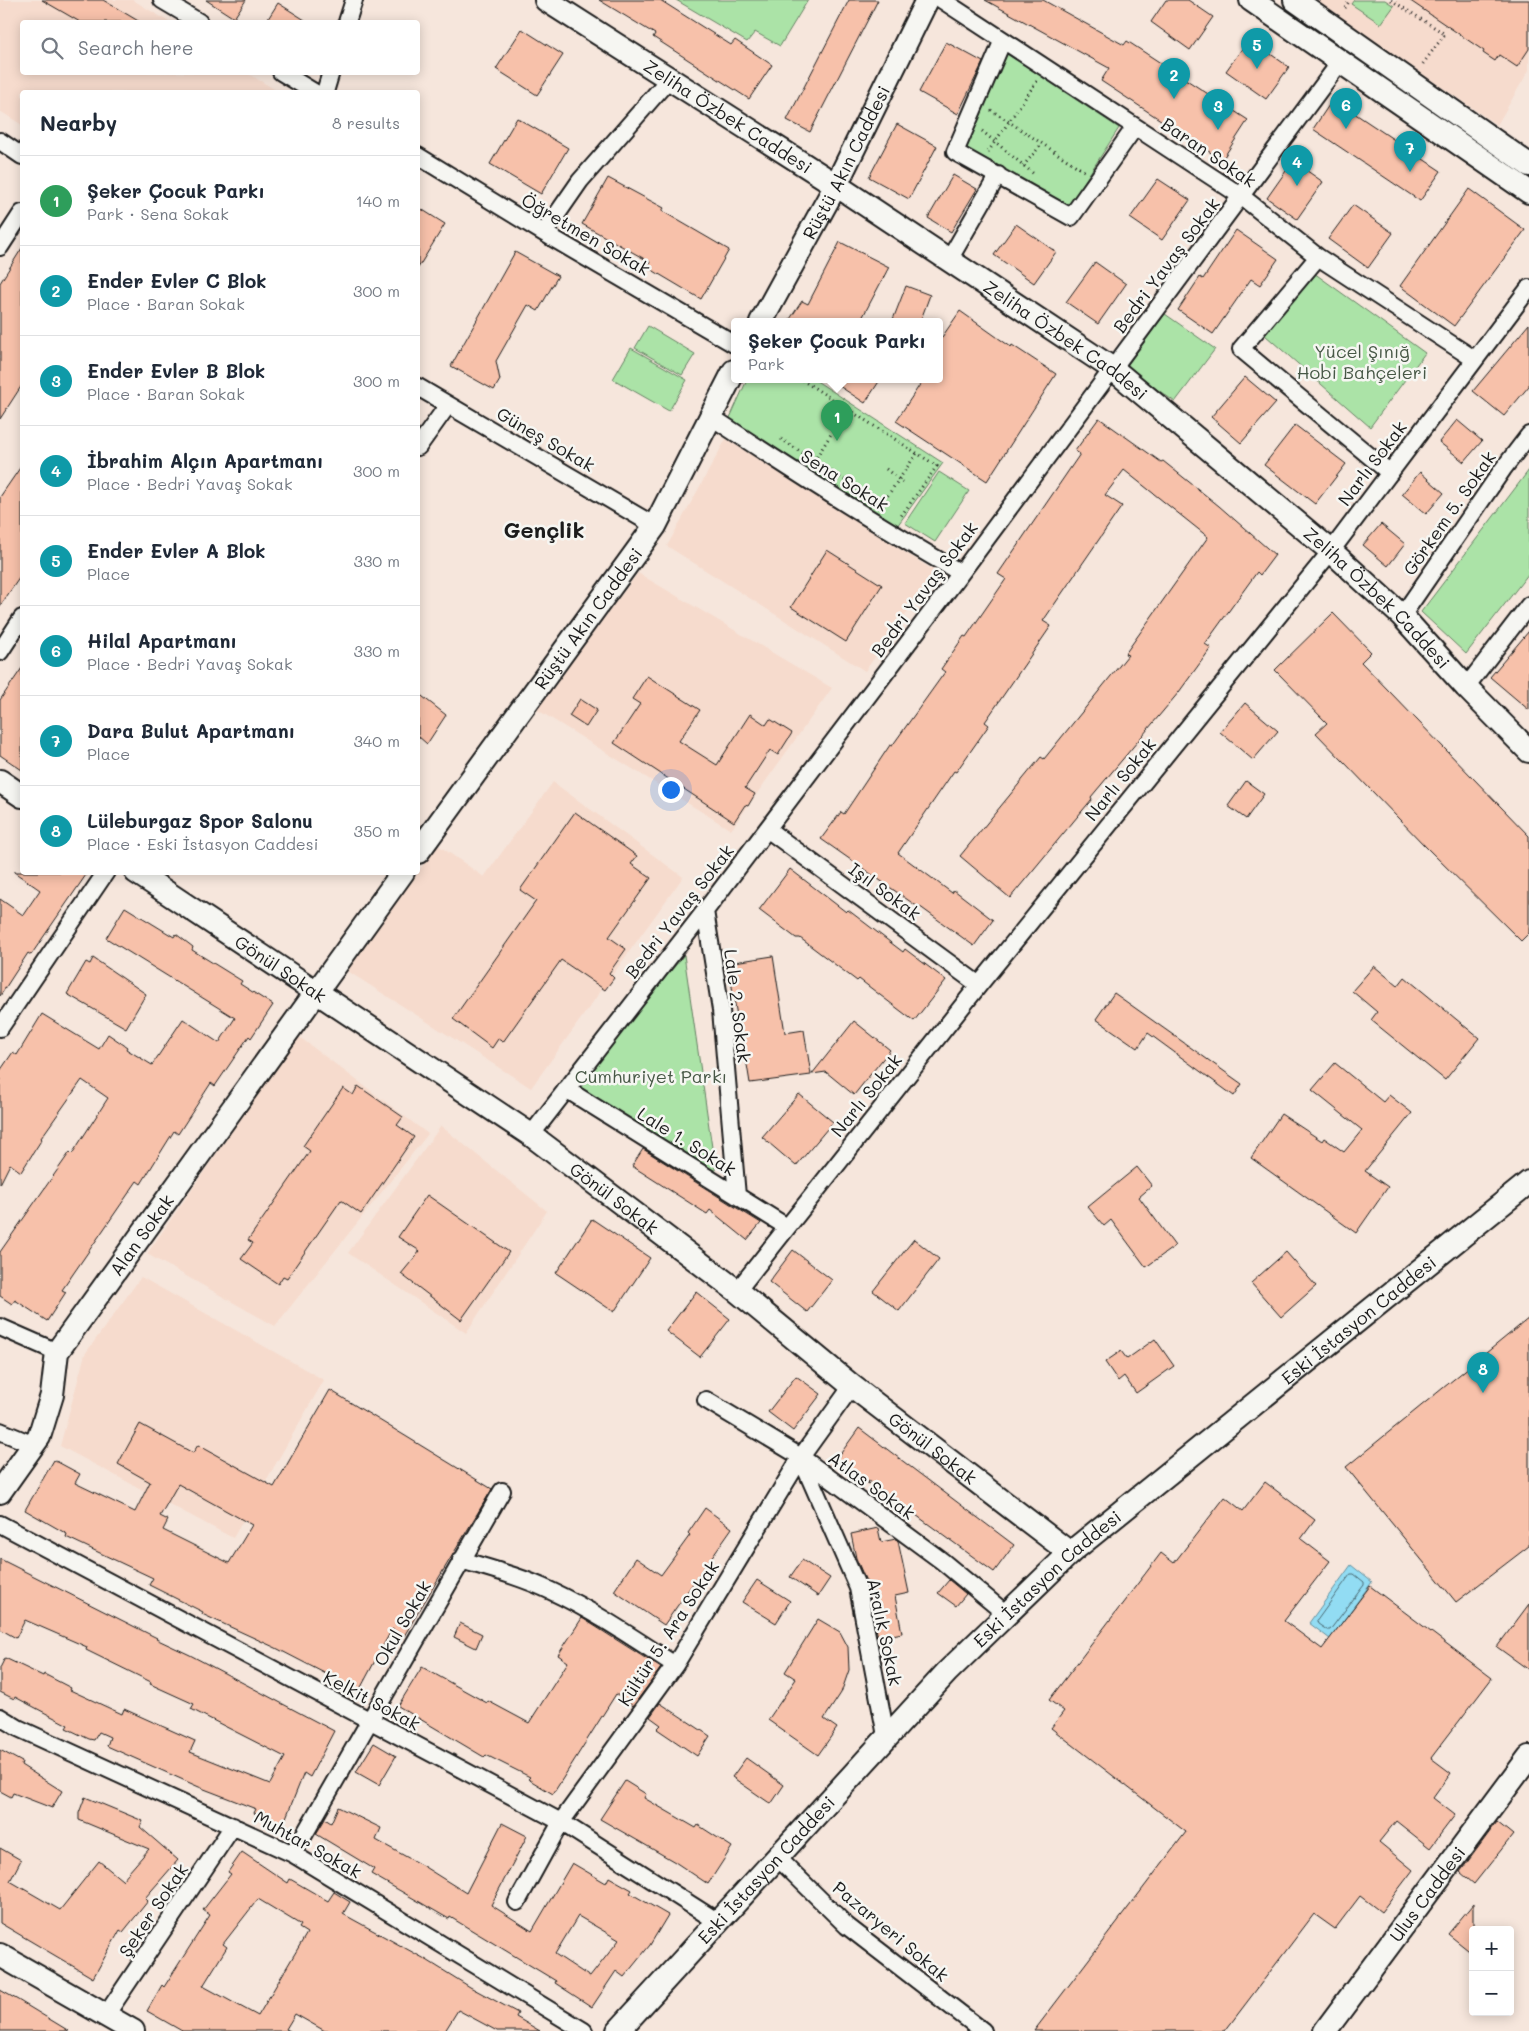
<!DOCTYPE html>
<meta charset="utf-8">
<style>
body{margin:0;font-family:Mali,sans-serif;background:#f6f6f7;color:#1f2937}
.controls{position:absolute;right:15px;bottom:15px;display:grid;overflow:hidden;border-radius:5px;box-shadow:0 2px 12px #0003}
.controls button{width:45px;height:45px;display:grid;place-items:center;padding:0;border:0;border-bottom:1px solid #e0e1e3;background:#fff;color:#1f2937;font:25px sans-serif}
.you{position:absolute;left:670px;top:789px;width:18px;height:18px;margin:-12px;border:4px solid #fff;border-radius:50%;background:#1a73e8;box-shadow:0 0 0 8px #1a73e833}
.badge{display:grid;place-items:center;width:32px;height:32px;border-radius:50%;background:#c8321e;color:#fff;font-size:16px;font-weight:700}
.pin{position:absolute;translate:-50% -41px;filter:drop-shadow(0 1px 2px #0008)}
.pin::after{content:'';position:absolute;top:26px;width:18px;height:15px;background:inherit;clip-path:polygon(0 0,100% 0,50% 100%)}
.popup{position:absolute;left:731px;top:318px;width:212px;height:65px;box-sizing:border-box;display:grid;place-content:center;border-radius:5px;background:#fff;filter:drop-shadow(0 1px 4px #0005);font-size:16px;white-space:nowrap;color:#747a83}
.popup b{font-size:19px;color:#1f2937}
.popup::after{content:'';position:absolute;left:50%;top:100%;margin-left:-10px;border:10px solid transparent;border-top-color:#fff}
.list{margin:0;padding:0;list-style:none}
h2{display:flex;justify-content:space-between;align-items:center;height:65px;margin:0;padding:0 20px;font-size:21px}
h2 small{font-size:16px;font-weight:400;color:#747a83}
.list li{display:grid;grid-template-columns:32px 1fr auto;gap:15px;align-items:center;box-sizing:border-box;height:90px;padding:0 20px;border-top:1px solid #e0e1e3}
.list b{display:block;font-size:19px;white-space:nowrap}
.list p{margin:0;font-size:16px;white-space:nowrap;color:#747a83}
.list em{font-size:16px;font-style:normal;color:#747a83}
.icon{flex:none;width:28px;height:28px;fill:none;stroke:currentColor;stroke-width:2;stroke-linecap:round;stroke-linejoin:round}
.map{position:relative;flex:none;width:1529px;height:2031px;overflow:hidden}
.search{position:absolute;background:#fff;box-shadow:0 2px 12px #0003;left:20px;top:20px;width:400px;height:55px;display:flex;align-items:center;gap:12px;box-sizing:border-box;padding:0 18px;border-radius:5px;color:#747a83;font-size:19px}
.panel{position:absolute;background:#fff;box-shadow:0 2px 12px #0003;left:20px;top:90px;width:400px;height:785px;border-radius:5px}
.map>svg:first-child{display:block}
.built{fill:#f6dbcd}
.green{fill:#abe3a7;stroke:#648062}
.water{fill:#92dcf3;stroke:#638f9d}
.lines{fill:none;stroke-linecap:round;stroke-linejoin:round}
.shore{stroke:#4b6972;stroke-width:1}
.building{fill:#f7c1aa;stroke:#1c1c1c;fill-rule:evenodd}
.street-casing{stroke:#1c1c1c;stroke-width:20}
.secondary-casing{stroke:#1c1c1c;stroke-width:26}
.path{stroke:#1c1c1c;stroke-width:3;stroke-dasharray:1 4;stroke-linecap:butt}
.street{stroke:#f6f6f2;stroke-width:16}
.secondary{stroke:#f6f6f2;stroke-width:22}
.labels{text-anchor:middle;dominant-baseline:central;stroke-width:5;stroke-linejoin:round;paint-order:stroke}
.street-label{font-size:18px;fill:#1c1c1c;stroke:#f6f6f2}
.park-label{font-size:18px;fill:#475846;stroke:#f6f6f2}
.district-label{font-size:22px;font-weight:bold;fill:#1c1c1c;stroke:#f6f6f2}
</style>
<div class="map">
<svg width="1529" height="2031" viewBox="0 0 1529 2031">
<rect width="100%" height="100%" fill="#f6e6dc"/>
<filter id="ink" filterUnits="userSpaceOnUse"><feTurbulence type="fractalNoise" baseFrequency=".02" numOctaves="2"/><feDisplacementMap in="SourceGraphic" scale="10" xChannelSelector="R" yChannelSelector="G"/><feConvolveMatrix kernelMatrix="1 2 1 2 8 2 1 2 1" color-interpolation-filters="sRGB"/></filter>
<g filter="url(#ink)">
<path class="built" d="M0 0H133L169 22H22V72L247 73 274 89 272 92H22V125L0 111Z
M1314 0H1529V70L1497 125Z
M726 439 936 572 865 671 667 546Z
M638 573 832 688 731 830 536 709Z
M553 782 683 877 531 1088 346 970 438 845 484 877Z
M298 1036 428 1134 275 1326 147 1254Z
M441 1126 547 1211 466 1333 348 1253Z
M141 1277 324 1380 233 1538 60 1446 85 1354Z"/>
<path class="green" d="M676 0H808L780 46 755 32 747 42Z
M1354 0H1385L1394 6 1381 24 1351 4Z
M1004 52 1119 128 1068 207 965 148Z
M1314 273 1425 353 1370 427 1265 335Z
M1165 314 1215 349 1175 402 1126 367Z
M648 326 695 354 682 375 635 348Z
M631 348 687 380 669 411 613 379Z
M747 380H815L943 463 897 526 729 420Z
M1529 470V573L1466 654 1421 612Z
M939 472 969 491 935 542 905 523Z
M684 955 716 1175 575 1089Z"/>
<path class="water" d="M1351 1565 1372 1582 1330 1639 1309 1623Z"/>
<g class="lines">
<path class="shore" d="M1351 1574H1354L1364 1582V1585L1330 1630H1327L1318 1624 1317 1621Z"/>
</g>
<path class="building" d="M42 0H103L140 22H80Z
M206 0H246L234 18Z
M599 0H660L731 45 735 40 772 65 749 99 653 37 655 34Z
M849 0H878L810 132 787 120Z
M985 0H1043L1124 45 1127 41 1248 120 1222 160 1101 81 1109 68Z
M1166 0H1188L1213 17 1190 50 1151 22Z
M1409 0H1529V49L1517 67 1499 55 1495 61 1483 53 1484 51Z
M278 3 308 22H266Z
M522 29 563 55 537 95 496 69Z
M1249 39 1289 67 1266 99 1226 71Z
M946 42 983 62 958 114 919 92Z
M1333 99 1441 171 1420 201 1313 129Z
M517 118 568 148 541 194 490 164Z
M897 124 937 146 909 199 869 177Z
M1293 161 1323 182 1297 219 1267 198Z
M953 175 977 189 951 232 928 218Z
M608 178 664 208 662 211 729 250 701 299 647 267 650 262 582 224Z
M1158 179 1190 200 1162 240 1130 218Z
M1469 189 1525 230 1454 326 1400 286Z
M1353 205 1393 233 1368 268 1328 239Z
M418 207 445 224 418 268Z
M1016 224 1056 252 1034 283 994 255Z
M1236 230 1278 259 1260 285 1251 279 1213 334 1178 310 1200 277 1203 279Z
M840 242 889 267 860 322H788L802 301 808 304Z
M22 248V385L0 419V283Z
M515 252 558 276 538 311 528 305 496 361 500 380 494 390 451 366Z
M1095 262 1126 284 1098 324 1066 302Z
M906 286 930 295 920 322H892Z
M960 311 1011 347 1012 345 1056 374 987 481 896 421 923 380H940V340Z
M1529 324V386L1504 416 1473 391Z
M1245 377 1276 403 1241 443 1211 417Z
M830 380H880L865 403Z
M1099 418 1161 462 1163 461 1219 506 1275 555 1260 575 1257 572 1205 644 1211 648 1179 692 1091 797 1092 799 1010 898 960 856 1041 757 1044 759 1128 655 1125 654 1208 537 1124 470 1105 495 1122 506 1043 621 1051 626 985 722 989 725 956 772 954 771 898 853 952 893 954 890 993 920 974 946 919 906 918 907 821 839 841 812 844 814 890 745 892 746 945 672 941 669 964 636 966 637 1006 579 998 574 1080 454 1075 451Z
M1457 420 1482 441 1464 462 1439 442Z
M1295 425 1346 464 1315 504 1264 465Z
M22 465V574L0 606V497Z
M1420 472 1444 493 1426 514 1402 494Z
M1381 524 1405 544 1388 566 1363 545Z
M827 550 882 585 846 642 791 607Z
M1333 613 1371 652 1361 662 1529 836V933L1521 941 1426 847 1316 733 1327 723 1275 670Z
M1529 631V710L1490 677Z
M22 668V770L0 755V700Z
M647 676 700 710 679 741 717 765 750 714 766 725 770 719 792 733 778 755 770 750 745 788 755 794 748 806 745 805 734 822 614 743 640 704 632 699Z
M418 693 446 715 427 744 418 736Z
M580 699 597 710 586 727 569 716Z
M1245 703 1278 731 1253 760 1220 732Z
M1246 781 1264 794 1246 819 1228 806Z
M575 812 637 856 631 864 651 878 609 937 626 949 609 973 614 978 605 990 561 960 503 1042 498 1039 492 1048 453 1019 536 901 520 890Z
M790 869 846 912 848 910 903 952 905 949 946 980 914 1021 859 979 857 981 800 938H796L759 910Z
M14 872H88L31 955 28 953 0 996V899L23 915 40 890Z
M125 907 174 937 176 934 193 947 192 950 242 981 240 984 273 1005 251 1038 249 1036 215 1086 211 1083 178 1134 174 1131 141 1184 137 1181 62 1290 66 1292 47 1321 15 1300 12 1304 0 1296V1252L70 1152 72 1154 108 1098 82 1080 41 1138 42 1139 21 1172 10 1164 0 1184V1071L13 1052 17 1055 42 1014 99 1049 108 1034 127 1047 126 1049 152 1065 183 1019 219 1043 235 1018 106 938Z
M773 956 785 1033 804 1030 811 1075 750 1083 740 1022H738L728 963Z
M93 958 146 994 126 1028 67 994 86 962 90 964Z
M1374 966 1398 986 1405 977 1479 1038 1445 1080 1371 1020 1377 1012 1352 991Z
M1114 993 1242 1084 1234 1096 1148 1033 1138 1048 1096 1019Z
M854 1021 890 1050 854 1095 826 1072 812 1074Z
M1335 1063 1383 1102 1389 1095 1412 1113 1365 1171 1388 1187 1356 1233 1251 1158 1281 1114 1322 1141 1324 1138 1344 1152 1362 1130 1312 1090Z
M358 1086 403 1117 397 1125 414 1137 361 1214 341 1200 287 1278 283 1276 278 1284 241 1259 253 1243 248 1240 310 1151 303 1146 343 1088 353 1095Z
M799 1094 833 1122 796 1166 762 1137Z
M643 1149 732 1205 761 1223 747 1240 710 1210 707 1214 632 1166Z
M1137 1167 1152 1186 1139 1197 1175 1246 1146 1267 1111 1220 1104 1226 1088 1207Z
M427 1195 509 1252 461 1320 401 1274 420 1251 398 1237Z
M592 1219 650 1258 614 1312 556 1273Z
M914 1239 939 1259 899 1311 873 1291Z
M793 1250 832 1280 807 1312 769 1282Z
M1286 1252 1316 1286 1281 1317 1251 1283Z
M696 1292 730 1319 700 1357 666 1331Z
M1529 1318V1546L1456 1602 1346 1467Z
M1155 1339 1174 1366 1136 1393 1124 1376 1118 1381 1105 1362 1121 1351 1127 1359Z
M796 1376 821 1394 793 1431 768 1412Z
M330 1390 492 1489 404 1636 392 1629 359 1691 276 1648 202 1614 203 1612 149 1585 153 1578 66 1537 67 1534 25 1510 54 1460 80 1474 75 1483 135 1512 150 1482 118 1464 140 1424 193 1453 198 1445 274 1487ZM178 1484 252 1525 229 1563 163 1530 168 1520 160 1516Z
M859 1428 1014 1545 994 1572 868 1480 869 1484 836 1460Z
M1265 1482 1315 1520 1301 1539 1330 1561 1284 1621 1322 1649 1370 1586 1492 1678 1431 1758 1451 1773 1433 1798 1455 1815 1430 1848 1396 1821 1379 1842 1413 1870 1381 1912 1360 1896 1335 1929 1314 1914 1225 2031H1034L1186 1832 1051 1728 1064 1711 1049 1700 1161 1553 1174 1563 1225 1497 1243 1511Z
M705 1508 732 1528 664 1625 614 1591 636 1558 661 1575 690 1535 688 1533Z
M878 1528 881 1542 896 1539 898 1541 909 1593 895 1596 902 1633 878 1638 868 1586 856 1558 851 1534Z
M0 1559 157 1638 156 1639 190 1655 334 1731 310 1777 304 1773 283 1825 254 1813 256 1809 199 1787 107 1746 110 1737 99 1732 94 1740 89 1739 66 1728 68 1725 15 1697 14 1699 0 1692V1668L5 1658 43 1676 44 1674 71 1688 70 1690 122 1714 124 1709 195 1741 190 1752 270 1784 285 1757 191 1709 194 1704 150 1684 151 1682 86 1650 87 1647 25 1620 16 1638 0 1629Z
M802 1560 830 1578 818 1596 790 1577Z
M757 1580 790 1601 776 1623 742 1602Z
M949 1580 966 1594 956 1606 938 1593Z
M1529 1604V1670L1497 1647Z
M582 1618 661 1668 633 1706 616 1694 553 1794 528 1779 530 1777 486 1755 484 1757 398 1706 422 1667 487 1703 488 1701 529 1723 568 1662 558 1655Z
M818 1619 840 1632 848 1647 849 1670 841 1693 824 1719 837 1728 818 1755 768 1720 796 1679 785 1672Z
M460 1623 482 1634 476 1648 454 1637Z
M660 1703 710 1736 697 1756 657 1729 661 1725 650 1717Z
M374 1743 396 1756 379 1785 356 1772Z
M0 1750 22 1762 21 1765 62 1791 52 1808 13 1793 11 1797 0 1791Z
M746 1758 784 1785 771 1804 732 1777Z
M625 1781 646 1794 644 1798 696 1828 698 1825 732 1847 708 1884 675 1862 600 1819Z
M85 1797 143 1821 140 1827 178 1860 145 1898 148 1901 123 1932 120 1930 93 1978 0 1923V1848L21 1860 10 1881 60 1910 99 1861 122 1880 149 1849 79 1820V1813Z
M338 1807 381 1828 376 1840 423 1866 466 1893 502 1823 527 1836 491 1905 532 1931 572 1863 606 1883 609 1877 632 1890 630 1893 668 1915 650 1945 624 1977 616 1971 592 2007 555 1983 556 1981 450 1917 449 1919 371 1874 374 1869 316 1834 325 1819 331 1823ZM578 1916 619 1940 590 1977 555 1954Z
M1497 1822 1513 1835 1474 1884 1460 1872Z
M242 1852 288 1883 290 1879 328 1901 334 1892 350 1902 343 1914 425 1959 470 1987 518 2013 516 2017 540 2031H497L458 2010 445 2031H325L295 2014 286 2029 290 2031H182L147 2011 162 1985 164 1987 210 1915 203 1910 231 1874 228 1872ZM258 1899 301 1925 299 1928 307 1933 258 2016 203 1986 227 1947 223 1944Z
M1473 1904V1954L1448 1934Z
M0 1990 18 2000 69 2031H0Z"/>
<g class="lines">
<g class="street-casing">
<path id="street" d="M162 0 199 22
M942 0 1241 196 1318 257 1474 359
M347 22 354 0
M1003 40 955 152 1071 217 1135 127
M281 72 314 92
M325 92 331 72
M0 141 22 156
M418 156 544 233 734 344
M544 233 580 181 669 79
M0 247 22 213
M1318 257 1241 349 1390 473
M949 260 998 175
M418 387 655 526
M710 416C793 471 875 524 961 573
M418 447 448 405
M1402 616 1503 469 1529 435
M0 652 22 618
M1466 687 1529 605
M767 829 979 985
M705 911 721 1010 737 1196
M0 1028 106 872
M566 1089 787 1227
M531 1135 705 911 961 573 1341 61
M737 1291 979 985 1331 551 1529 288
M0 1327 57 1352
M706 1400 801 1457 942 1561 1006 1614
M0 1431 34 1445
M801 1458 858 1588 886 1736
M0 1524 561 1822 718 1922
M461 1560C491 1569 522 1577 551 1591 594 1611 635 1639 675 1665
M0 1717 18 1728 293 1854 584 2031
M293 1854 502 1491
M777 1857 847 1926 983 2031
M517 1902 561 1822 675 1665 801 1457 852 1386
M106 2015 233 1826"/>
</g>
<g class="secondary-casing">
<g id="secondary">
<path id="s1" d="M546 0 836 185 1113 369 1331 551 1402 616 1466 687 1529 751"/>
<path d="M1251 0 1529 192"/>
<path d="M1295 0 1529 165"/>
<path id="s2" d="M761 322 836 185 927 0"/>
<path d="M0 781 22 796"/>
<path id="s3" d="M418 852 655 526 734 371"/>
<path id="s4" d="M136 872 531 1135 737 1291 852 1386 1070 1553"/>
<path id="s5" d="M0 1492 39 1437 52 1395 57 1352 403 872"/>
<path d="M0 1955 133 2031"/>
<path id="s6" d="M618 2031 947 1672 1070 1553 1529 1182"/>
<path id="s7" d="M1325 2031 1529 1757"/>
</g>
</g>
<path class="path" d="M1391 0 1445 34 1422 65
M1345 8 1350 0
M991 110 1084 171
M982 131 1035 175
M988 152 1037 81
M1023 166 1042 144
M802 380 937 466 901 516V519
M781 439 879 502
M814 461 835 428
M886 469 902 482
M882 504 917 453"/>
<use href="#street" class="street"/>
<use href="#secondary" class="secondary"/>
</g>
</g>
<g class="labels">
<g class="street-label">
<text stroke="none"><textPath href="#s1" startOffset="216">Zeliha Özbek Caddesi</textPath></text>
<text transform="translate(1209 152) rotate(34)">Baran Sokak</text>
<text stroke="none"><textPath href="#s2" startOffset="181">Rüştü Akın Caddesi</textPath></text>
<text transform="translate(586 234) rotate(30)">Öğretmen Sokak</text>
<text transform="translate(1166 265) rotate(-53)">Bedri Yavaş Sokak</text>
<text stroke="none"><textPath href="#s1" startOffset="621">Zeliha Özbek Caddesi</textPath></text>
<text transform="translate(546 439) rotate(30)">Güneş Sokak</text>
<text transform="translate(1372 463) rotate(-53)">Narlı Sokak</text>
<text transform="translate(845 480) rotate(32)">Sena Sokak</text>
<text transform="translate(1449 513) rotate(-55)">Görkem 5. Sokak</text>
<text transform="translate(924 589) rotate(-53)">Bedri Yavaş Sokak</text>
<text stroke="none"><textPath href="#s1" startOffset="1026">Zeliha Özbek Caddesi</textPath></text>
<text stroke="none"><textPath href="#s3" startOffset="289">Rüştü Akın Caddesi</textPath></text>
<text transform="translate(1120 779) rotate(-51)">Narlı Sokak</text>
<text transform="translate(885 891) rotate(36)">Işıl Sokak</text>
<text transform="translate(679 911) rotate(-52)">Bedri Yavaş Sokak</text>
<text stroke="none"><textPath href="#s4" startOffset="174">Gönül Sokak</textPath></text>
<text transform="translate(738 1006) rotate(83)">Lale 2. Sokak</text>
<text transform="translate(866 1095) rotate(-51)">Narlı Sokak</text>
<text transform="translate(687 1141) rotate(32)">Lale 1. Sokak</text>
<text stroke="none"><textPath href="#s4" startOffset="579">Gönül Sokak</textPath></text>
<text stroke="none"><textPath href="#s5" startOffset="299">Alan Sokak</textPath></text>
<text stroke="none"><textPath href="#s6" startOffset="1029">Eski İstasyon Caddesi</textPath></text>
<text stroke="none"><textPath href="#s4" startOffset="984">Gönül Sokak</textPath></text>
<text transform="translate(872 1485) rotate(36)">Atlas Sokak</text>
<text stroke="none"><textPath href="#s6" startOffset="624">Eski İstasyon Caddesi</textPath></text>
<text transform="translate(402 1623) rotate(-60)">Okul Sokak</text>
<text transform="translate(885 1632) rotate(78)">Aralık Sokak</text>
<text transform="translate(668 1633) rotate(-57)">Kültür 5. Ara Sokak</text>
<text transform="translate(372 1700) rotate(28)">Kelkit Sokak</text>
<text transform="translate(308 1844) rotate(29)">Muhtar Sokak</text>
<text stroke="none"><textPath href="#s6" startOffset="219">Eski İstasyon Caddesi</textPath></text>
<text stroke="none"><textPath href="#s7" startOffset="171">Ulus Caddesi</textPath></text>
<text transform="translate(153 1910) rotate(-56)">Şeker Sokak</text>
<text transform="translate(891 1931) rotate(40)">Pazaryeri Sokak</text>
</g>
<g class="park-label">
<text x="1362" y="351">Yücel Şınığ<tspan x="1362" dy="21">Hobi Bahçeleri</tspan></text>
<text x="651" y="1076">Cumhuriyet Parkı</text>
</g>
<g class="district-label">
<text x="544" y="529">Gençlik</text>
</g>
</g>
</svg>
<div class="controls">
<button>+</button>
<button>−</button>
</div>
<div class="you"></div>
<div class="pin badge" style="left:837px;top:441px;background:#2e9e5b">1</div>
<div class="popup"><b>Şeker Çocuk Parkı</b>Park</div>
<div class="pin badge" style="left:1174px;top:99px;background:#0f9aa8">2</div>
<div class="pin badge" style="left:1218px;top:130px;background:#0f9aa8">3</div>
<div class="pin badge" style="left:1297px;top:186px;background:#0f9aa8">4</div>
<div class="pin badge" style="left:1257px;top:69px;background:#0f9aa8">5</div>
<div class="pin badge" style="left:1346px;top:129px;background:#0f9aa8">6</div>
<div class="pin badge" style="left:1410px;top:172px;background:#0f9aa8">7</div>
<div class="pin badge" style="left:1483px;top:1393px;background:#0f9aa8">8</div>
<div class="search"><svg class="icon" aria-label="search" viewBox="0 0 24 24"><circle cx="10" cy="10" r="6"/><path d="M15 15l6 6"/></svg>Search here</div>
<section class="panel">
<h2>Nearby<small>8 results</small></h2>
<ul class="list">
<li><span class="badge" style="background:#2e9e5b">1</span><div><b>Şeker Çocuk Parkı</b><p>Park · Sena Sokak</p></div><em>140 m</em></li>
<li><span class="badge" style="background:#0f9aa8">2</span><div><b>Ender Evler C Blok</b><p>Place · Baran Sokak</p></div><em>300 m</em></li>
<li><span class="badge" style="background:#0f9aa8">3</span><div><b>Ender Evler B Blok</b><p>Place · Baran Sokak</p></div><em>300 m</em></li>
<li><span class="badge" style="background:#0f9aa8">4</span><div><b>İbrahim Alçın Apartmanı</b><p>Place · Bedri Yavaş Sokak</p></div><em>300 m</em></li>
<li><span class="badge" style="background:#0f9aa8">5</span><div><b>Ender Evler A Blok</b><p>Place</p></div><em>330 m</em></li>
<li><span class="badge" style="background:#0f9aa8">6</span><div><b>Hilal Apartmanı</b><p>Place · Bedri Yavaş Sokak</p></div><em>330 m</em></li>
<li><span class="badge" style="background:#0f9aa8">7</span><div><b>Dara Bulut Apartmanı</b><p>Place</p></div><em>340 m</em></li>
<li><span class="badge" style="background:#0f9aa8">8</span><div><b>Lüleburgaz Spor Salonu</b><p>Place · Eski İstasyon Caddesi</p></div><em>350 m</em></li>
</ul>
</section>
</div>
